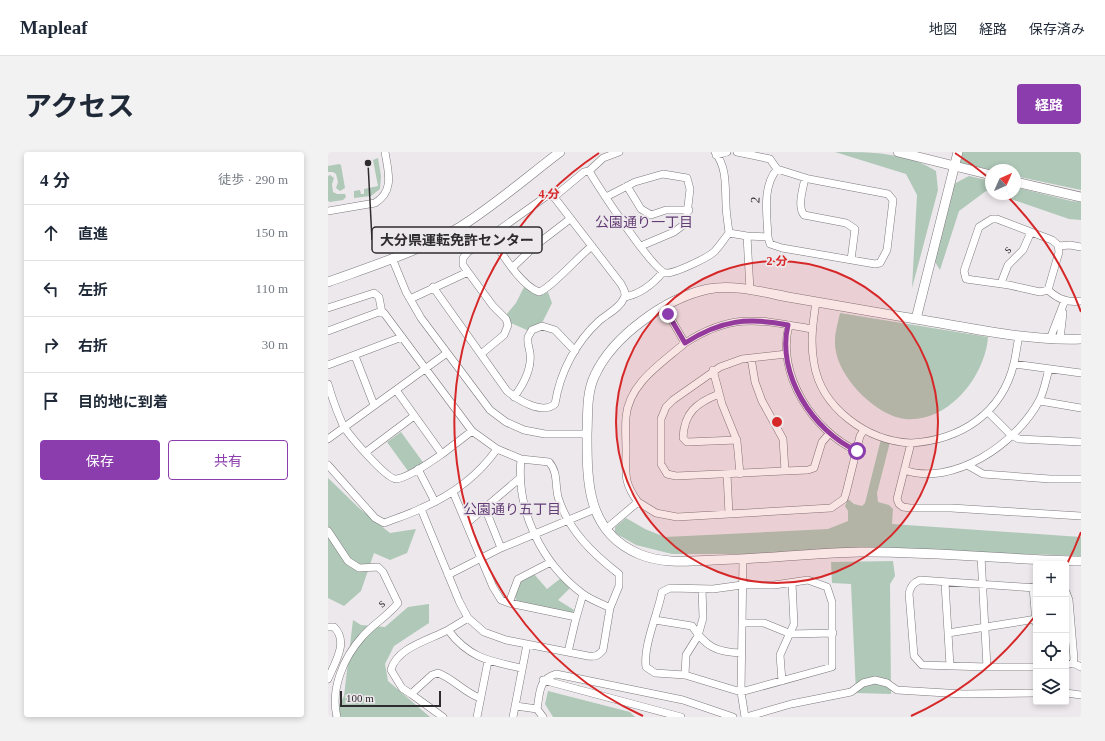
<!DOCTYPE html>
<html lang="ja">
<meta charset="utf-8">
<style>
body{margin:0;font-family:"Times New Roman","Noto Sans JP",serif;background:#f2f2f3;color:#1f2937}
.controls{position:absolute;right:12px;bottom:12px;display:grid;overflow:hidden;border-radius:4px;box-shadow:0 2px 6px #0003}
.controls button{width:36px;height:36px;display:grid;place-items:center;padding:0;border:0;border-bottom:1px solid #e0e1e3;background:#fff;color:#1f2937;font:20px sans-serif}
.compass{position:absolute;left:657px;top:12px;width:36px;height:36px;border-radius:50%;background:#fff;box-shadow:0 2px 6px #0003;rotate:45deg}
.scale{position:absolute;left:12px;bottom:10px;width:101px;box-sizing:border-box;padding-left:4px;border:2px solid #2e2c2e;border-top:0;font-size:11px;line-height:14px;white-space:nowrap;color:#2e2c2e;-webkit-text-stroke:3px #ede8ec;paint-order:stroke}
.stop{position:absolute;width:12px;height:12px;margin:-9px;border:3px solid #8c3dad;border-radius:50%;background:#fff}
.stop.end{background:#8c3dad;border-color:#fff;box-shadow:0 1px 4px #0008}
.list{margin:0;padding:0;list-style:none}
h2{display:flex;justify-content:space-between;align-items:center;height:52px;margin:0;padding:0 16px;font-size:17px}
h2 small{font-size:13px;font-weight:400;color:#747a83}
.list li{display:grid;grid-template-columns:26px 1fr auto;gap:12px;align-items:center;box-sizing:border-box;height:56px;padding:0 16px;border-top:1px solid #e0e1e3}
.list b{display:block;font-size:15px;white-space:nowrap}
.list em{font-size:13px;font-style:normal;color:#747a83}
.actions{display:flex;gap:8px;padding:12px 16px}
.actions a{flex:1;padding:9px 0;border:1px solid #8c3dad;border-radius:4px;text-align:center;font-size:14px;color:#8c3dad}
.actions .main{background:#8c3dad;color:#fff}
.icon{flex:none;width:22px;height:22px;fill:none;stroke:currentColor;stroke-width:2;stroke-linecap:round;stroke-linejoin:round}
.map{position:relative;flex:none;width:753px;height:565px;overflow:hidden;border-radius:4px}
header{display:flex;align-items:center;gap:24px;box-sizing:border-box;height:56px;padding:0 20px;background:#fff;border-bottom:1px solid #e0e1e3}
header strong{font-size:19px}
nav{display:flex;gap:22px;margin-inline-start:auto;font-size:14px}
.intro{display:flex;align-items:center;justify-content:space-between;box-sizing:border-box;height:96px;padding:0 24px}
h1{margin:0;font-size:28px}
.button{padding:10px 18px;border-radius:4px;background:#8c3dad;color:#fff;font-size:14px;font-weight:700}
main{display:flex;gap:24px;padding:0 24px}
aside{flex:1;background:#fff;border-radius:4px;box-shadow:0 2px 6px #0003}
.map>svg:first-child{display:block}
.green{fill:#afc8b8}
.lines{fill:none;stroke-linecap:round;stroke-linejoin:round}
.street-casing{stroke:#7d797d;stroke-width:8}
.secondary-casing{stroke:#7d797d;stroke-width:10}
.street{stroke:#fff;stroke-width:7}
.secondary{stroke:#fff;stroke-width:9}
.route{stroke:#8c3dad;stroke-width:5}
.ring{fill:none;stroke:#d62828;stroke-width:2}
.labels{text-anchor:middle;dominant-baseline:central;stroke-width:3.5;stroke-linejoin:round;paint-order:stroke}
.street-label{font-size:13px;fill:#2e2c2e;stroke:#ede8ec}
.neighbourhood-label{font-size:14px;fill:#623c74;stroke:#ede8ec}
.centre{fill:#d62828;stroke:#ede8ec;stroke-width:2}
.ring-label{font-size:12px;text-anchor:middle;font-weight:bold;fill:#d62828;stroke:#ede8ec;stroke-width:3.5;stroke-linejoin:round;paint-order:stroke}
.leader{fill:none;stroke:#2e2c2e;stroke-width:1.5}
.callout-dot{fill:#2e2c2e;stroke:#ede8ec;stroke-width:1.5}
.callout{fill:#ede8ec;stroke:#2e2c2e;stroke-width:1.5}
.callout-label{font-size:14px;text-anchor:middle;font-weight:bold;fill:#2e2c2e}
</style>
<header>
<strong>Mapleaf</strong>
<nav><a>地図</a><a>経路</a><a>保存済み</a></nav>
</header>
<div class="intro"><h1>アクセス</h1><a class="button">経路</a></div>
<main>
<aside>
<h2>4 分<small>徒歩 · 290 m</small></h2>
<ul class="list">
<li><svg class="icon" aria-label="ahead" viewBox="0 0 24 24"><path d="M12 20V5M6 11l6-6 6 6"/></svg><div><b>直進</b></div><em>150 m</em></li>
<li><svg class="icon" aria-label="left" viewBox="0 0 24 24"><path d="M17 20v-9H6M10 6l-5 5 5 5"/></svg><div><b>左折</b></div><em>110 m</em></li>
<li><svg class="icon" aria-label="right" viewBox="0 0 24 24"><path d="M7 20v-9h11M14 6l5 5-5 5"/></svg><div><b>右折</b></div><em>30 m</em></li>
<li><svg class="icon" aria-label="arrive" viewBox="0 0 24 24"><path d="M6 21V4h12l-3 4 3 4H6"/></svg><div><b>目的地に到着</b></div></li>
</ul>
<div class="actions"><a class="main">保存</a><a>共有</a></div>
</aside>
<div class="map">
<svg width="753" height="565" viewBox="0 0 753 565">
<rect width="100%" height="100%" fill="#ede8ec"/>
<path class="green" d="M507 0C541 0 579 0 608 19L610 38 584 136 589 43 578 22Z
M635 0H753V38L687 24V18H663L632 11Z
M50 6 53 24 52 37 43 44 26 46V39L32 38 33 42H36V37L50 34 45 8Z
M11 12 13 13 17 36 12 39 8 36 10 30 8 22 5 20H0V14Z
M2 23 6 26 4 32 5 40 9 42H17L18 45 15 48 2 50 0 49V24Z
M641 24 663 29V40L658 39 631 59 612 118 607 110 624 33Z
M687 35 743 49 753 50V68L741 67 668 42H687Z
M197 133 206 140 214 143 220 140 224 151 214 171 201 179 183 171 178 163 188 151Z
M512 161 660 185C657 225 620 271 577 267 549 264 513 228 508 200 505 186 509 175 512 161Z
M73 280 97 313 80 319 59 290Z
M553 287 562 290 549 341 550 350 561 353 565 357 564 372 753 385V404L699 402H344L308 393 287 381V375L298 366 317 377 337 385 500 377 520 369V359L517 354 520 347 526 352 534 354 537 351Z
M0 326 31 356 62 381 88 377 79 401 62 408 46 401 33 439 16 454 0 446Z
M565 409 567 424 562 432 563 542 528 541 523 432 504 431 503 410Z
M206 422 219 437 233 426 243 435 230 448 246 458 245 461 189 450 187 445 192 429Z
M101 452V471L66 494 57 512 60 529 102 565H4L16 544 25 468 33 473 57 475 80 455Z
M220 539 302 560 307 565H225L217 552Z"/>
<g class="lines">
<g class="street-casing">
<path id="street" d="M291 0 275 6 261 19C270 34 325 119 338 121 346 122 379 106 386 100 391 95 396 87 401 81 400 71 398 62 398 52 397 33 399 16 387 0
M409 0 442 7 449 17 481 27 560 42 565 48 559 98 552 111 547 112 454 96 442 92 440 85 419 84
M388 3 399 0
M477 26C475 37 469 54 476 63L518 71 527 77 523 108
M299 34 313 57 323 63 338 58H361
M226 45 256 20 261 19
M278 45 307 30 335 22 359 26 362 37 358 71 346 80 313 94
M0 59 47 51C67 39 60 19 57 0
M664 67H669L724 88 730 93 731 100 720 138 712 140 681 133 638 127 636 119 651 75Z
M401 81 419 84 422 138
M162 84C174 101 192 133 211 140 223 136 251 104 264 94
M440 85C439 62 434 35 449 17
M730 94 742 93 753 95
M64 106 78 140 93 166 162 258 178 270 196 278 217 282H259
M185 115 208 93 242 67
M673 131 680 113 695 98 703 80
M105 135 179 239C190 248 214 263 227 252 232 220 248 190 271 169 279 162 292 156 296 146 299 141 295 136 293 132L226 45 220 43 140 100 135 106V113L140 120
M720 138C730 147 739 151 753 149
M297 145C312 142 325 132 335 120
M82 147 140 120 165 154 178 167 180 173 176 183 153 202
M488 150C485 170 482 190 486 211 493 256 539 289 583 291
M336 155 357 191C405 160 432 168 484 177
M0 156 46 141 51 145 54 161
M461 173C448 222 485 279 529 299
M0 179 51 160 56 161 144 279 169 297 193 307C188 358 213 411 255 442 263 448 273 451 282 456L275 498C270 504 267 505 260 504L178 488 156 480 140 466 131 449 93 357
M691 184C689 193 688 203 686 211 674 262 632 288 583 291L569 347 571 352 575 355 582 356H623L753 364
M722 187 737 148
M732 187 735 161
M459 202 414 207 392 215 345 248 338 255 333 267V312L339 322 348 324 480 318 486 316 494 290 501 282
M27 204 46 253
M423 206 427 230 434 249 455 287 457 319
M686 212 753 221
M0 213 74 185
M385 218 394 252 409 289 412 322
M0 232C4 246 9 260 15 273 20 282 58 327 68 327 80 326 104 309 114 302
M68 238 114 302 144 279
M391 242C368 251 356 261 355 286L359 290 409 288
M186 245C195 233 204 216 202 201 201 195 199 191 200 185L204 178 214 174 227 178 247 199
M712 249 753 256
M660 260 683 283 691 287 753 290
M0 287 119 201
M38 300 86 264
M193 307 221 310C230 320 227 332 230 345 240 378 265 402 291 422V434L282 456
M0 313 47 366 56 371C69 366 82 362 94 356 124 343 150 324 169 297
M641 314 655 322 722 327H753
M90 317 107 350
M576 318C625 335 688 292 711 249 716 240 718 227 721 217
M399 322 401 362
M125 340 165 435 173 448 181 451 248 465
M310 350C295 330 298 321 298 298 298 287 297 276 298 265 301 231 334 211 357 191
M157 356 173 396
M139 371 192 326
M278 377 310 350 328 361 349 365 503 356 516 347 518 341 532 284 536 278
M0 379 20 409 31 416 50 415 55 420 70 451C60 464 45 472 34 485 16 505 2 537 9 565
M653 404 659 515
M415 407 413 540 417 565
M120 423 173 396 267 357
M480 428 499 435 504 450V515L413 540 357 523 327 521 318 515C315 494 330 461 334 440L342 436 385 437 414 433H446Z
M617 431 622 514
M705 435 708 471
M708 436 592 428C585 431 583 434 581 441L586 504 594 513 659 515H708
M738 440 741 448 746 507 745 511 738 513
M181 451 190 427 223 410
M140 466 120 478C141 506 161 509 193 516
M327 468 364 474C378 495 388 500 413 501
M415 471H436L463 482 505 481
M0 475H6C21 490 7 510 0 527
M620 481 708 467
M240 500 247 470 255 442
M745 511 753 515
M357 523 358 503 370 484 375 466 374 437
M215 528 353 565
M454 529 452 503 466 472 464 431
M738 541 753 543
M83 542 74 536 63 518C68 496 101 488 120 478
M188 554 209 557 215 565
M209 557C212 542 210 527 228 522L355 548 405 565
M115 565 83 542 104 523 110 521C126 527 137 541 152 546
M149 565 160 509
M185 565 199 492
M418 565 463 552 523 540 535 531 547 528 559 531 569 538 635 542 708 541"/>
</g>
<g class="secondary-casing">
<path id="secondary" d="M570 0 663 23
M630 0 588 167C643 176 698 189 753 187
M687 30 753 45
M0 130C44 114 92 99 132 75 167 53 199 25 232 0
M588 167C545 160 502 152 460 145 434 140 406 132 380 137 338 146 285 184 267 223 258 241 260 263 259 282 259 331 259 380 311 402 334 412 362 409 386 408 435 407 483 401 532 400 606 399 679 408 753 409"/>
</g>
<use href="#street" class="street"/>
<use href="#secondary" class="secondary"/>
</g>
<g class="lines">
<path class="route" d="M340 162 357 191C393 168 420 165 460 173 448 222 485 279 529 299"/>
</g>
<circle cx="449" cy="270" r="161" fill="#d62828" fill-opacity=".12"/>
<g class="ring">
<circle cx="449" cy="270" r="161"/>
<path d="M753 380A323 323 0 0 1 738 414M707 464A323 323 0 0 1 583 564M315 564A323 323 0 0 1 271 1M627 1A323 323 0 0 1 661 26M679 44A323 323 0 0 1 753 160"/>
</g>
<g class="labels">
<g class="street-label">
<text transform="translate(427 48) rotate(-86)">2</text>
<text transform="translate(679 97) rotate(-46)">s</text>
<text transform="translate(53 451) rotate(-40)">s</text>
</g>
<g class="neighbourhood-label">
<text x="316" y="70">公園通り一丁目</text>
<text x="184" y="357">公園通り五丁目</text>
</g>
</g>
<circle cx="449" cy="270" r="6" class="centre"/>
<g class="ring-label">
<text x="221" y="46">4 分</text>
<text x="449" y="113">2 分</text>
</g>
<path class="leader" d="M40 11L44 88"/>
<circle class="callout-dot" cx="40" cy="11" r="4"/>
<rect class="callout" x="44" y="75" width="170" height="26" rx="4"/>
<g class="callout-label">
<text x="129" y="93">大分県運転免許センター</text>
</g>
</svg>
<div class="controls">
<button>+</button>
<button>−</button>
<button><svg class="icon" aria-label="locate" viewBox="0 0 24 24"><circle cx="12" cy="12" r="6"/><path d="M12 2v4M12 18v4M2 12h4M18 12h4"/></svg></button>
<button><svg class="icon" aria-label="layers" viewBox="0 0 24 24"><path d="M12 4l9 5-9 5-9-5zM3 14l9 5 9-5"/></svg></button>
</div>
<svg class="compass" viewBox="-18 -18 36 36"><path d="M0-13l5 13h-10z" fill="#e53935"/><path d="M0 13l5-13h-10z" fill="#747a83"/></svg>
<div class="scale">100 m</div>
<div class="stop" style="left:529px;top:299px"></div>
<div class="stop end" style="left:340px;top:162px"></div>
</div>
</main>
